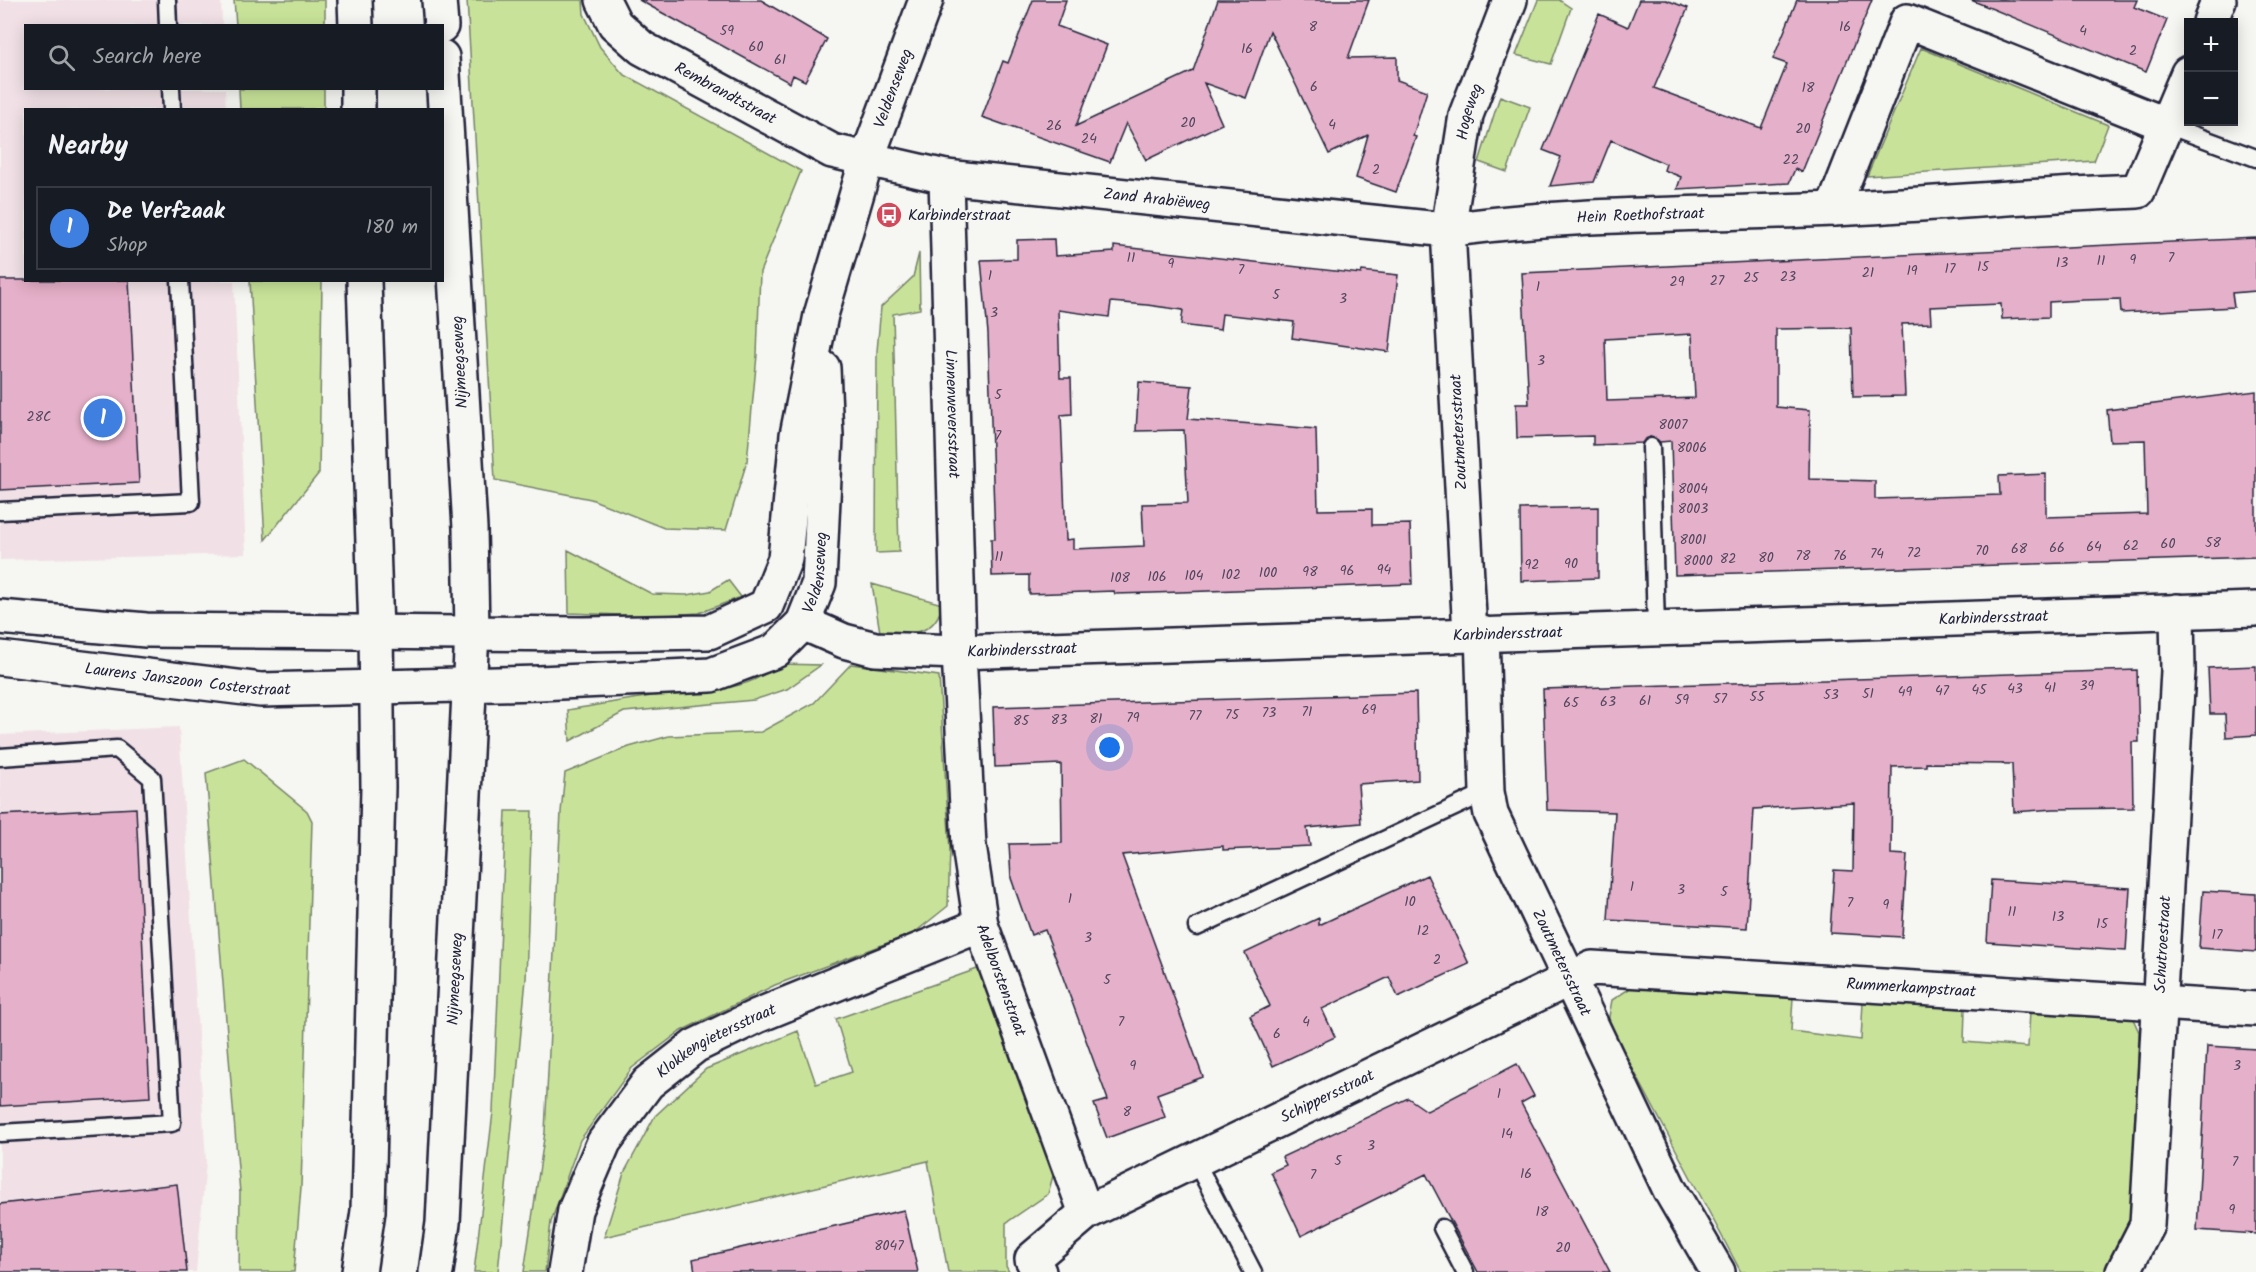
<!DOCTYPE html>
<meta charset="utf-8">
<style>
body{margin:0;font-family:Kalam,sans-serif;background:#242831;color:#f1f3f6}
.controls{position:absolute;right:18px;top:18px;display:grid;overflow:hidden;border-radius:0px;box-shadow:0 3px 15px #0003}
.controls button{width:54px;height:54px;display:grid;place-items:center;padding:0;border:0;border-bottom:2px solid #363941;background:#171b24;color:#f1f3f6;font:30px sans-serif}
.you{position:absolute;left:1110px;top:748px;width:21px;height:21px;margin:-15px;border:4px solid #fff;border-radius:50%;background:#1a73e8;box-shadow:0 0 0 9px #1a73e833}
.badge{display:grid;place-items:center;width:39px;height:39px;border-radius:50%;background:#0b8043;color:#fff;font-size:20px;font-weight:700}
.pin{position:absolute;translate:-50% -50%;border:3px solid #fff;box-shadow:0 2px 6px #0006}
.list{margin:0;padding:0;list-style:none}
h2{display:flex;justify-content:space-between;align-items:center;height:78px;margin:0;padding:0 24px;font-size:26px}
h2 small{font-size:20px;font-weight:400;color:#9ea1a6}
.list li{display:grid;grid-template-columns:39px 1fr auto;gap:18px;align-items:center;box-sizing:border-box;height:84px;margin:0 12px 12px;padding:0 12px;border:2px solid #363941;border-radius:0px}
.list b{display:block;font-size:22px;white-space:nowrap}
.list p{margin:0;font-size:20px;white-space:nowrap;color:#9ea1a6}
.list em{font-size:20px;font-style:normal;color:#9ea1a6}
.icon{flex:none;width:33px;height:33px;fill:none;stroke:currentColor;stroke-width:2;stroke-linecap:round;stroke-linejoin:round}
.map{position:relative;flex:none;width:2256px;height:1272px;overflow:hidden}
.search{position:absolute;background:#171b24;box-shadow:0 3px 15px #0003;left:24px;top:24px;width:420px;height:66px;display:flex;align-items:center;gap:15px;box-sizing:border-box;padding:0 21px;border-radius:0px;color:#9ea1a6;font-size:22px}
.panel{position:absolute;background:#171b24;box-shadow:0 3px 15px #0003;left:24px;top:108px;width:420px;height:174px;border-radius:0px}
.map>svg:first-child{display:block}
.built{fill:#f1e1e6}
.green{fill:#c8e399;stroke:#75826a;stroke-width:1.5}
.building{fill:#e5b0c9;stroke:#22223b;stroke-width:1.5;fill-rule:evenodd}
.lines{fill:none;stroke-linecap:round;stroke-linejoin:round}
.lane-casing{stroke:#22223b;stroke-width:21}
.street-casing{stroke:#22223b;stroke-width:38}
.secondary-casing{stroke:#22223b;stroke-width:38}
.lane{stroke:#f6f6f2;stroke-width:16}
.street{stroke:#f6f6f2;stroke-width:33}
.secondary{stroke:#f6f6f2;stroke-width:33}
.labels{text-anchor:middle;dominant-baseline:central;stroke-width:4.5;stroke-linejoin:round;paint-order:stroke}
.number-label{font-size:14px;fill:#53465e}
.street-label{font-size:16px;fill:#22223b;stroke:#f6f6f2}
.poi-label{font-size:16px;fill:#22223b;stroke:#f6f6f2;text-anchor:start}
</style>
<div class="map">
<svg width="2256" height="1272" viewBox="0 0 2256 1272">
<rect width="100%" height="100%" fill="#f6f6f2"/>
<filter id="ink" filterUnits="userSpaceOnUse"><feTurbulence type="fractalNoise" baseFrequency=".0167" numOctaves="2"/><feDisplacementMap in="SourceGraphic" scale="12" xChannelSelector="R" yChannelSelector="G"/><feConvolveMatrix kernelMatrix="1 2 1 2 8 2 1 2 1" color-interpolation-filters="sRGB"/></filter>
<g filter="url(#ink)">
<path class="built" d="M0 0H221L222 25 26 26V88L225 89 226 109 26 110V280L234 281 246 554 0 560Z
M179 727 206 1162 196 1272H0V735Z"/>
<path class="green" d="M234 0H325V25H236Z
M467 0H583L584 14 600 47 623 74 801 171 760 272 757 355 747 461 726 530 664 528 591 499 495 480Z
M1538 0H1559L1571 8 1551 64 1516 55Z
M1921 48 2108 125 2094 161 1867 176Z
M239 89H324V109H240Z
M1500 96 1530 107 1507 172 1479 162Z
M919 253 920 309 893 314 899 552 876 553 877 351 881 307 913 277Z
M250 281H322L319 473 265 540Z
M568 550 652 594 687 595 710 591 728 580 741 597 699 613 649 616 569 613Z
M872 584 942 604C936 638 906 634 880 632Z
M779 664 821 665 787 689 754 700 624 712 570 741 568 710C604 704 639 697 674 693 715 688 744 693 779 664Z
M851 664 939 676 950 850 948 906 914 933 775 985 681 1031 632 1068 580 1140 551 1222 545 1272H524L545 1132 561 812 565 773 629 747 669 736 761 732 814 703Z
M244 759 307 811 312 821 301 1187 294 1272H239L240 1193 206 773Z
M506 811H532L526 979 498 1272H474L493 1112Z
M980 968 1054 1172 1048 1194 1006 1223V1266L1009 1272H948L928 1161 604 1237 624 1173 655 1116 706 1069 798 1031 816 1084 852 1072 836 1019Z
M1632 987 1793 997 1791 1031 1861 1040 1863 1002 1965 1009 1964 1042 2028 1047 2030 1012 2133 1019 2139 1032 2132 1217 2106 1272H1741L1608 1022 1612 1000Z"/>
<path class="building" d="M639 0H761L827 39 805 81 793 75 790 83Z
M1033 0H1066L1057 26 1107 45 1076 126 1193 71 1218 0H1369L1348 58 1397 57V80L1427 91 1413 136 1416 137 1396 192 1356 178 1368 135 1329 154 1270 31 1246 98 1204 83 1222 124 1146 160 1126 123 1110 162 982 117 1003 61 1008 63Z
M1639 0H1666L1688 8 1654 88 1761 128 1787 64 1773 59 1797 0H1872L1802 172 1795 169 1789 183 1677 189 1681 177 1664 170 1666 164 1611 140 1594 182 1550 186 1561 157 1543 150 1599 14 1628 27Z
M1971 0H2137L2134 7 2167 20 2146 72Z
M2256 238V291L2232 293 2234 307 2121 313 2120 299 2083 300 2049 302V317L2002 319 2001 304 1930 307 1931 323 1902 324 1905 396 1853 397 1851 328 1776 329V407L1810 410 1809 479 1875 481V499L2000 495 1999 476 2046 474V517L2147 514 2145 440 2110 441 2107 410 2256 391V557L1675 575 1671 441 1660 442 1650 437 1642 443 1593 445V436L1517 438 1516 404H1529L1522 273ZM1692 334 1695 398 1607 401 1605 339Z
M1054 239 1055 256 1114 252V246L1361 274 1362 271 1398 275 1389 352 1292 338 1294 322 1222 314 1220 330 1181 325 1183 310 1147 305 1111 302 1109 317 1058 310 1060 378H1071L1072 414 1061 415 1066 540 1073 539V549L1144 546 1142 504 1188 503 1184 430 1136 431 1139 382 1192 386 1188 419 1316 429 1318 510 1372 509V525L1410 524 1412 584 1152 593 1115 594 1114 591 1029 594V575L992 576 991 539H995L988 333 981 260 1017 259V240Z
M0 280H129L139 483 0 490Z
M1598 507V578L1521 581 1520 509Z
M2256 666V735L2226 737 2225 714H2210L2208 668Z
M2137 670 2139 742H2132L2133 808 2053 809 2014 812 2012 764 1926 763V766L1892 767 1891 854 1907 855 1902 937 1830 933 1834 870 1853 871 1854 803 1754 809 1747 928 1608 920 1615 812 1547 810 1543 689Z
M1416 693 1418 780 1358 784 1361 823 1307 828 1310 846 1223 850V846L1122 855 1203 1077 1157 1094 1165 1117 1107 1138 1094 1104 1108 1100 1061 972 1045 930 1031 935 1011 878 1009 844 1062 843 1061 764 995 767 993 707Z
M136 808 150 1097 0 1106V815Z
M1427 875 1469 964 1398 997 1389 977 1322 1009 1335 1037 1273 1066 1250 1016 1270 1006 1245 953 1319 918V925Z
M1991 880 2130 888 2126 951 1987 942Z
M2203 891 2256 894V952L2199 948Z
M2207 1046 2256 1049V1234L2197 1230Z
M1517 1064 1534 1096 1521 1103 1610 1272H1478L1426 1174 1301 1236 1271 1172 1286 1165 1282 1157 1408 1098 1427 1111Z
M177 1184 187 1272H0V1204Z
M904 1210 918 1272H695L693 1259Z"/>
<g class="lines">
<g class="lane-casing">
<path id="lane" d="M167 0 168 26
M171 88 172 110
M2167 125 2256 158
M1651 447 1656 628
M0 511 191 502 180 280
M0 757 117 749 152 778 172 1123 0 1133
M1197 927 1487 792
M1195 1160 1253 1272
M1442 1228 1465 1272"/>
</g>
<g class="street-casing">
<g id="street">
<path id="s1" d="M603 0 615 24 642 48 832 151 946 177 1448 230C1566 213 1687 215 1807 210 1917 206 2028 195 2138 191L2188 73"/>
<path d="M2210 22 2219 0"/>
<path id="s2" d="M946 177 959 652 969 846 981 925 1086 1213 1032 1259 1039 1272"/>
<path d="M1833 209 1907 21 2167 125"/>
<path id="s3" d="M803 623 844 641 875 649 959 652 2256 609"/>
<path id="s4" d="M1482 633 1487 792 1491 814 1670 1190 1718 1272"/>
<path id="s5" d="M1470 634 1448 230 1466 115 1510 0"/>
<path id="s6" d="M1086 1213 1592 968 2256 1009"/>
<path id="s7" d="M565 1272 575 1210 604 1142 648 1083 695 1046 757 1016 981 925"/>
<path id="s8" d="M2123 1272 2147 1225 2178 671 2177 611"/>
</g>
</g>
<g class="secondary-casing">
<g id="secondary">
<path d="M355 0 356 26"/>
<path d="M439 0 441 26"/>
<path d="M358 88V110"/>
<path id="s9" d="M0 617 146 630 583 634 709 632 766 606 785 559 797 435 821 315 867 159 926 0"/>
<path id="s10" d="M0 658 261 690 539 683 711 675 775 651 803 623 819 583 826 436 823 368"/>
<path d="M359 1272 368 1211 378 787 376 631 364 280"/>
<path id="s11" d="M436 1272 443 1223 472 632 470 528 442 57"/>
</g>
</g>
<use href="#lane" class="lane"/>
<use href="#street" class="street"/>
<use href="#secondary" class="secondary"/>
</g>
</g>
<defs>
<g id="bus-disc" transform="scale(1.35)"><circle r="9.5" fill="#d1495b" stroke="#f6f6f2"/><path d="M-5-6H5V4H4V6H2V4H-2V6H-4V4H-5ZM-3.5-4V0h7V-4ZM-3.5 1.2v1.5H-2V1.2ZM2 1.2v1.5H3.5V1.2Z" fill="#fff"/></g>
</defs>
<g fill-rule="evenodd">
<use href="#bus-disc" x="889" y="215"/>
</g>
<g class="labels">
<g class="number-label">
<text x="1313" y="27">8</text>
<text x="1845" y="27">16</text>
<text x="727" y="31">59</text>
<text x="2083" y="31">4</text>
<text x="756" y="47">60</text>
<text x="1247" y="49">16</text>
<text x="2133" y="51">2</text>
<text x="780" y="60">61</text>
<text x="1314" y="87">6</text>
<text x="1808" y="88">18</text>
<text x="1188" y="123">20</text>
<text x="1332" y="125">4</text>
<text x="1054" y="126">26</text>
<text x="1803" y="129">20</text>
<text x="1089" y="139">24</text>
<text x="1791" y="160">22</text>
<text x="1376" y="170">2</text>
<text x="1131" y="258">11</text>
<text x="2171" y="258">7</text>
<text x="2133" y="260">9</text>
<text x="2101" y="261">11</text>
<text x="2062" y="263">13</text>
<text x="1171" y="264">9</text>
<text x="1983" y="267">15</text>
<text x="1950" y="269">17</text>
<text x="1241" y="270">7</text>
<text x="1912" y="271">19</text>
<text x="1868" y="273">21</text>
<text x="990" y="276">1</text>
<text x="1788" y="277">23</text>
<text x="1751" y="278">25</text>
<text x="1717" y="281">27</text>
<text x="1677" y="282">29</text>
<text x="1538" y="287">1</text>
<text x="1276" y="295">5</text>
<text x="1343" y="299">3</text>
<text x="994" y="313">3</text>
<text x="1541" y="361">3</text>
<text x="998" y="395">5</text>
<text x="39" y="417">28C</text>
<text x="1673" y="425">8007</text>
<text x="998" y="436">7</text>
<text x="1692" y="448">8006</text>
<text x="1693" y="489">8004</text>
<text x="1693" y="509">8003</text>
<text x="1693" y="540">8001</text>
<text x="2213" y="543">58</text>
<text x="2168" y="544">60</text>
<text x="2131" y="546">62</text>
<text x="2094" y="547">64</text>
<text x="2057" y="548">66</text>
<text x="2019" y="549">68</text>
<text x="1982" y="551">70</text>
<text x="1914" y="553">72</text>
<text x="1877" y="554">74</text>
<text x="1803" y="556">78</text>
<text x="1840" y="556">76</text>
<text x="999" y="557">11</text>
<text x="1766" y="558">80</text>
<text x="1728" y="559">82</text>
<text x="1698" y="561">8000</text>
<text x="1571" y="564">90</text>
<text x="1532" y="565">92</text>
<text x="1384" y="570">94</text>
<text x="1347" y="571">96</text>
<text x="1310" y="572">98</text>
<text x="1268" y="573">100</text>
<text x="1231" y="575">102</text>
<text x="1194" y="576">104</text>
<text x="1157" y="577">106</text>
<text x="1120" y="578">108</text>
<text x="2087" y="686">39</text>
<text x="2050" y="688">41</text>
<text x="2015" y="689">43</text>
<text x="1979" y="690">45</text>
<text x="1942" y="691">47</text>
<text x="1905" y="692">49</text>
<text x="1868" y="694">51</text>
<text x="1831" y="695">53</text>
<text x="1757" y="697">55</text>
<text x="1720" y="699">57</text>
<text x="1682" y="700">59</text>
<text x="1645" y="701">61</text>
<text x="1608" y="702">63</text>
<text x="1571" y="703">65</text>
<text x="1369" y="710">69</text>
<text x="1307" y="712">71</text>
<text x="1269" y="713">73</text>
<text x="1232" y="715">75</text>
<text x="1195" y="716">77</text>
<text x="1133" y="718">79</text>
<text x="1096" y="719">81</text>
<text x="1059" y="720">83</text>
<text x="1021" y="721">85</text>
<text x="1632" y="887">1</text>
<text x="1681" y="890">3</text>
<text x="1724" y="892">5</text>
<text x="1070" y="899">1</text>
<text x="1410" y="902">10</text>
<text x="1850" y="903">7</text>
<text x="1886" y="905">9</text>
<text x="2012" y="912">11</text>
<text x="2058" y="917">13</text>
<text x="2102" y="924">15</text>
<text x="1423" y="931">12</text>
<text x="2217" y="935">17</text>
<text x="1088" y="938">3</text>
<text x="1437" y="960">2</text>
<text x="1107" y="980">5</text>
<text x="1121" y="1022">7</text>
<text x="1306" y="1022">4</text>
<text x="1277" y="1034">6</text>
<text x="1133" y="1066">9</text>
<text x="2237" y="1066">3</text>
<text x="1499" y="1094">1</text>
<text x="1127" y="1112">8</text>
<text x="1507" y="1134">14</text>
<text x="1371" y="1146">3</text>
<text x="1338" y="1161">5</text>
<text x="2235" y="1162">7</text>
<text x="1526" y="1174">16</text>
<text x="1313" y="1175">7</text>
<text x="2232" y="1210">9</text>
<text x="1542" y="1212">18</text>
<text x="889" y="1246">8047</text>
<text x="1563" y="1248">20</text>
</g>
<g class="street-label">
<text stroke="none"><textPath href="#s9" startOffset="1308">Veldenseweg</textPath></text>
<text stroke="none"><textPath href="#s1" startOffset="158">Rembrandtstraat</textPath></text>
<text stroke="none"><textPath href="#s5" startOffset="525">Hogeweg</textPath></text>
<text stroke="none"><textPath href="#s1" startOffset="608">Zand Arabiëweg</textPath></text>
<text stroke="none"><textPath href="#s1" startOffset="1094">Hein Roethofstraat</textPath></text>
<text transform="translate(460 362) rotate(-93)">Nijmeegseweg</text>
<text stroke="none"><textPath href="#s2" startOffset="237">Linnenweversstraat</textPath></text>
<text transform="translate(1459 432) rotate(-93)">Zoutmetersstraat</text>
<text stroke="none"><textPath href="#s10" startOffset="874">Veldenseweg</textPath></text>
<text stroke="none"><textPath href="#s3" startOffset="1196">Karbindersstraat</textPath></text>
<text stroke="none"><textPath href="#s3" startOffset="710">Karbindersstraat</textPath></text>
<text stroke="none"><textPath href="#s3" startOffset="224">Karbindersstraat</textPath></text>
<text stroke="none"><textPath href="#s10" startOffset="189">Laurens Janszoon Costerstraat</textPath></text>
<text stroke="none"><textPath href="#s8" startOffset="334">Schutroestraat</textPath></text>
<text stroke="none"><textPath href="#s4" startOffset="346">Zoutmetersstraat</textPath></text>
<text stroke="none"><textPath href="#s11" startOffset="294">Nijmeegseweg</textPath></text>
<text stroke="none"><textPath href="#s2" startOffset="808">Adelborstenstraat</textPath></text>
<text stroke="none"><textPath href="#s6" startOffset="882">Rummerkampstraat</textPath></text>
<text stroke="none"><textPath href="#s7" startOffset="291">Klokkengietersstraat</textPath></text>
<text stroke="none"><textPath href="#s6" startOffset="268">Schippersstraat</textPath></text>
</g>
<g class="poi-label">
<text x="908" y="215">Karbinderstraat</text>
</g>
</g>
</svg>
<div class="controls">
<button>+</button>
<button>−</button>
</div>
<div class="you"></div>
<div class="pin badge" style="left:103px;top:418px;background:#3f7fe0">1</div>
<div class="search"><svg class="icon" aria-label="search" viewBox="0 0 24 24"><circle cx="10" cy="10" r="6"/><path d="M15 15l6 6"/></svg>Search here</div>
<section class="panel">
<h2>Nearby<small></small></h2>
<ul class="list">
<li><span class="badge" style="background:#3f7fe0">1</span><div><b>De Verfzaak</b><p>Shop</p></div><em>180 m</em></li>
</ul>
</section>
</div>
